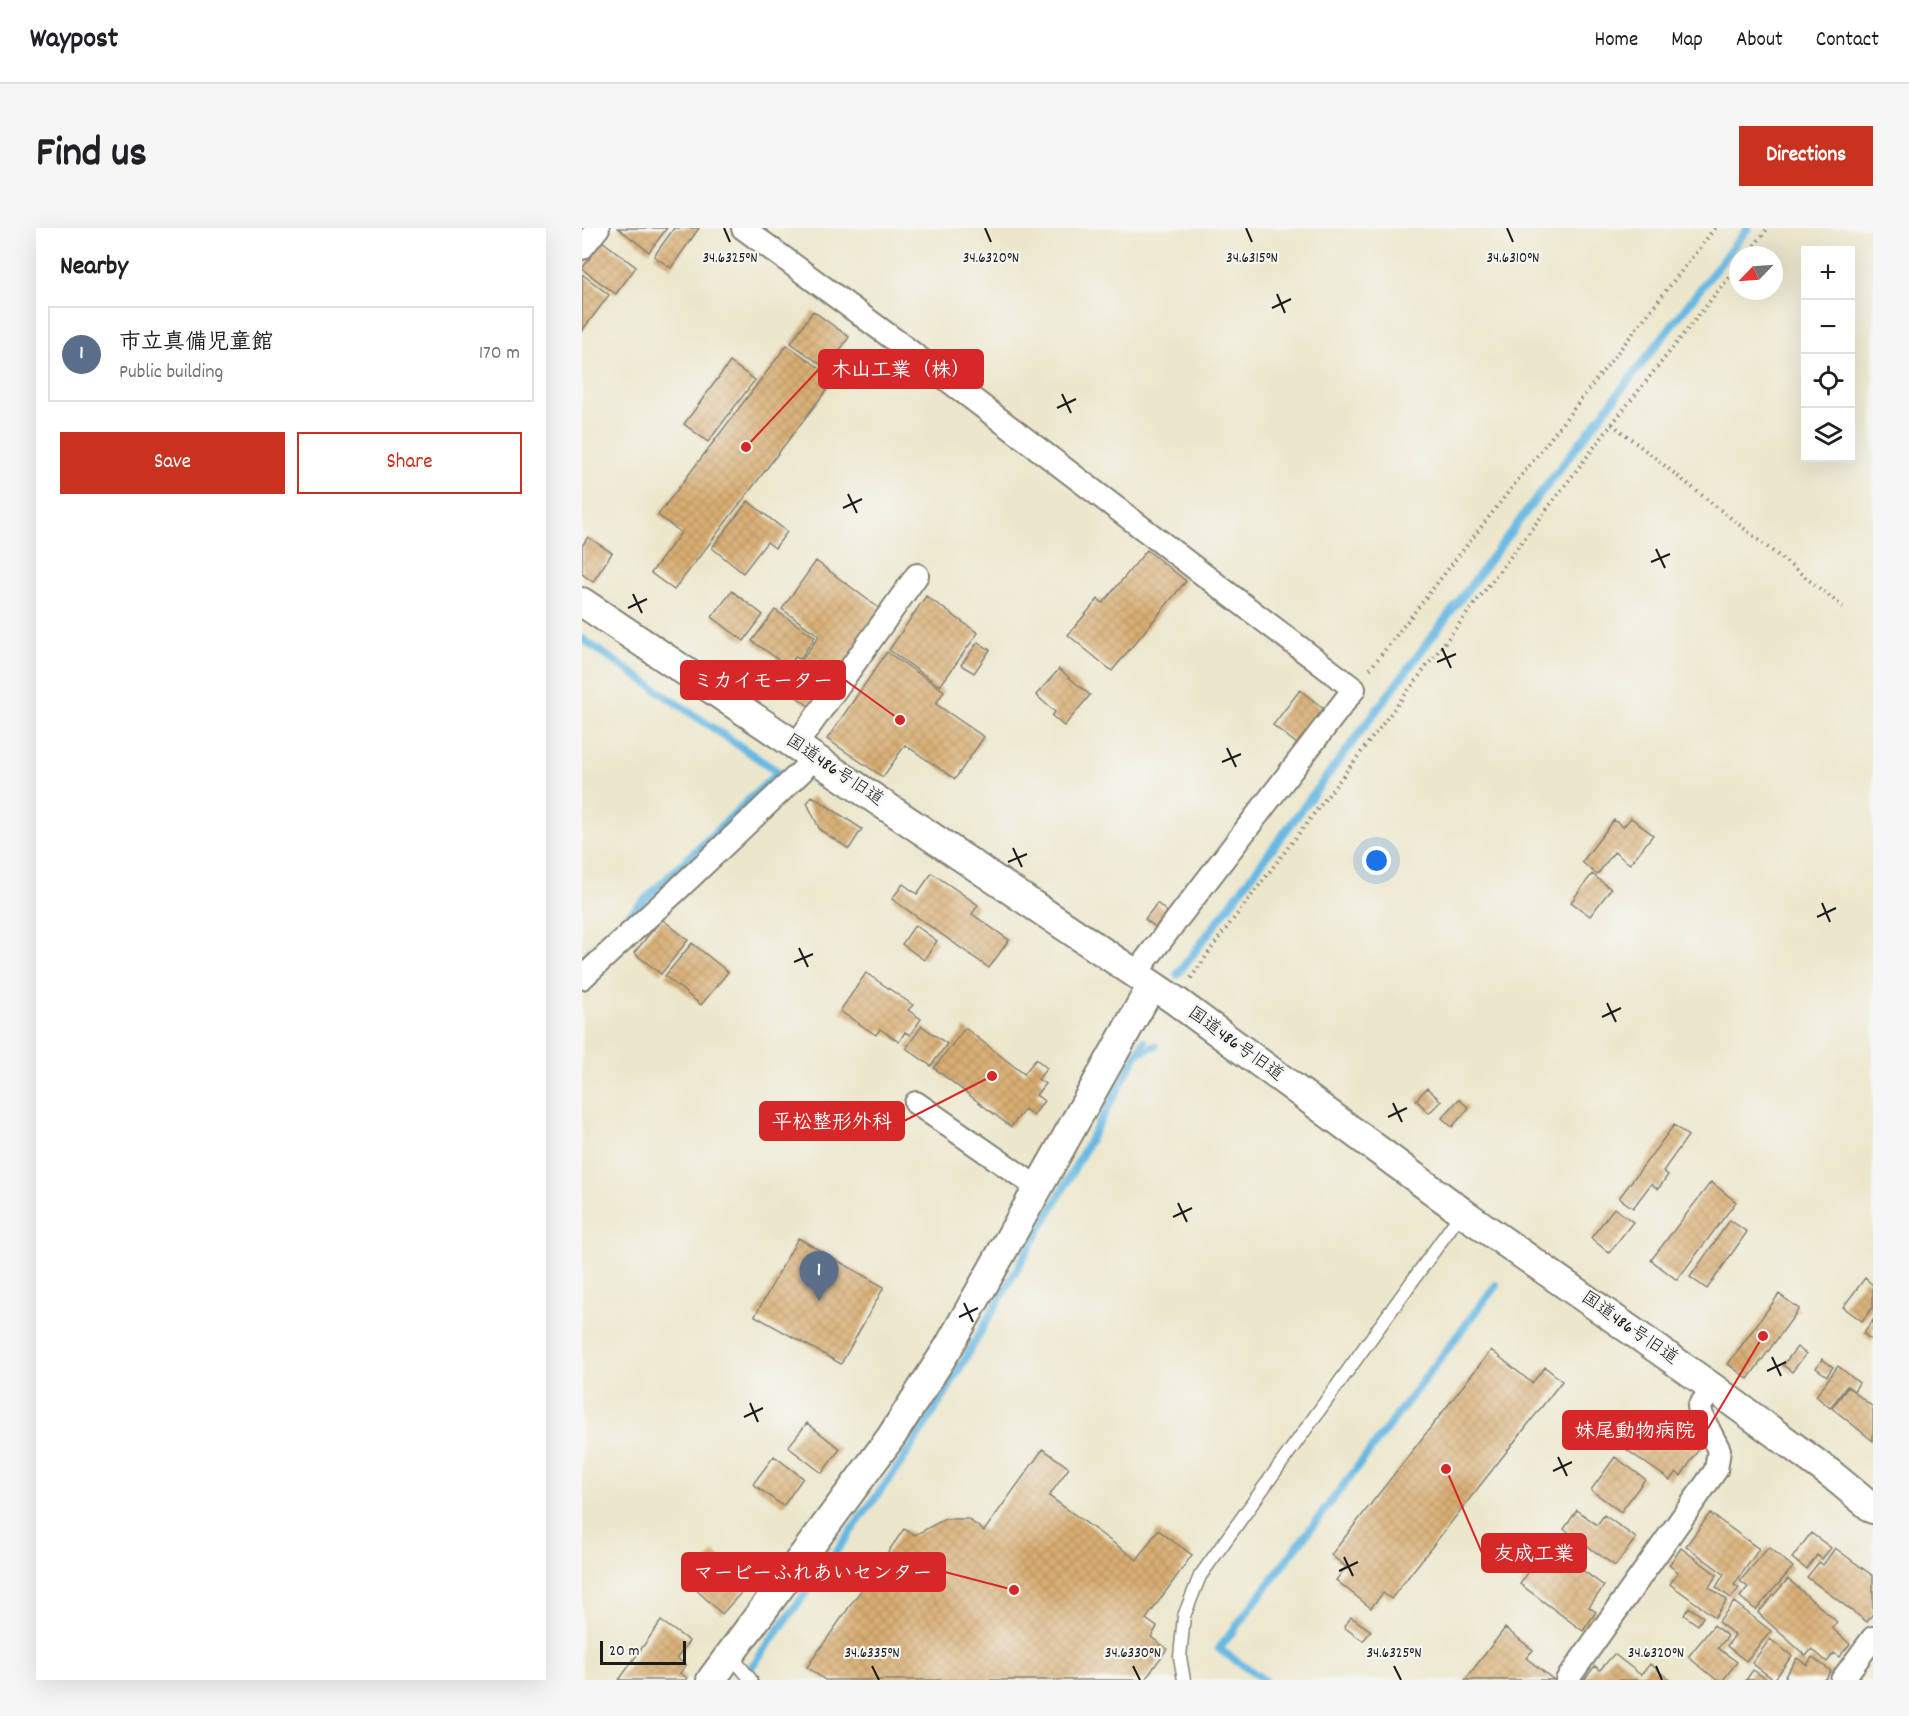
<!DOCTYPE html>
<meta charset="utf-8">
<style>
body{margin:0;font-family:Dekko,"Klee One",sans-serif;background:#f6f6f6;color:#202124}
.controls{position:absolute;right:18px;top:18px;display:grid;overflow:hidden;border-radius:0px;box-shadow:0 6px 24px #0002}
.controls button{width:54px;height:54px;display:grid;place-items:center;padding:0;border:0;border-bottom:2px solid #e0e0e0;background:#fff;color:#202124;font:30px sans-serif}
.compass{position:absolute;left:1147px;top:18px;width:54px;height:54px;border-radius:50%;background:#fff;box-shadow:0 6px 24px #0002;rotate:245deg}
.scale{position:absolute;left:18px;bottom:15px;width:86px;box-sizing:border-box;padding-left:6px;border:3px solid #1c1c1c;border-top:0;font-size:16px;line-height:21px;white-space:nowrap;color:#1c1c1c;-webkit-text-stroke:4px #f6f6f2;paint-order:stroke}
.you{position:absolute;left:795px;top:633px;width:21px;height:21px;margin:-15px;border:4px solid #fff;border-radius:50%;background:#1a73e8;box-shadow:0 0 0 9px #1a73e833}
.badge{display:grid;place-items:center;width:39px;height:39px;border-radius:50%;background:#c8321e;color:#fff;font-size:20px;font-weight:700}
.pin{position:absolute;translate:-50% -50px;filter:drop-shadow(0 2px 3px #0008)}
.pin::after{content:'';position:absolute;top:32px;width:21px;height:18px;background:inherit;clip-path:polygon(0 0,100% 0,50% 100%)}
.list{margin:0;padding:0;list-style:none}
h2{display:flex;justify-content:space-between;align-items:center;height:78px;margin:0;padding:0 24px;font-size:26px}
h2 small{font-size:20px;font-weight:400;color:#757577}
.list li{display:grid;grid-template-columns:39px 1fr auto;gap:18px;align-items:center;box-sizing:border-box;height:96px;margin:0 12px 12px;padding:0 12px;border:2px solid #e0e0e0;border-radius:0px}
.list b{display:block;font-size:22px;white-space:nowrap}
.list p{margin:0;font-size:20px;white-space:nowrap;color:#757577}
.list em{font-size:20px;font-style:normal;color:#757577}
.actions{display:flex;gap:12px;padding:18px 24px}
.actions a{flex:1;padding:14px 0;border:2px solid #c8321e;border-radius:0px;text-align:center;font-size:21px;color:#c8321e}
.actions .main{background:#c8321e;color:#fff}
.icon{flex:none;width:33px;height:33px;fill:none;stroke:currentColor;stroke-width:2;stroke-linecap:round;stroke-linejoin:round}
.map{position:relative;flex:none;width:1291px;height:1452px;overflow:hidden;border-radius:0px}
header{display:flex;align-items:center;gap:36px;box-sizing:border-box;height:84px;padding:0 30px;background:#fff;border-bottom:2px solid #e0e0e0}
header strong{font-size:28px}
nav{display:flex;gap:33px;margin-inline-start:auto;font-size:21px}
.intro{display:flex;align-items:center;justify-content:space-between;box-sizing:border-box;height:144px;padding:0 36px}
h1{margin:0;font-size:42px}
.button{padding:15px 27px;border-radius:0px;background:#c8321e;color:#fff;font-size:21px;font-weight:700}
main{display:flex;gap:36px;padding:0 36px}
aside{flex:1;background:#fff;border-radius:0px;box-shadow:0 6px 24px #0002}
.map>svg:first-child{display:block}
.lines{fill:none;stroke-linecap:round;stroke-linejoin:round}
.stream{stroke:#68b8e2;stroke-width:8}
.building{fill:url(#building-cross-hatch)}
.service-casing{stroke:#848274;stroke-width:15}
.minor-casing{stroke:#848274;stroke-width:26}
.tertiary-casing{stroke:#848274;stroke-width:32}
.path{stroke:#848274;stroke-width:4;stroke-dasharray:1.5 4.5;stroke-linecap:butt}
.service{stroke:#fff;stroke-width:12}
.minor{stroke:#fff;stroke-width:22}
.tertiary{stroke:#fff;stroke-width:28}
.ticks{fill:none;stroke:#1c1c1c;stroke-width:2}
.labels{text-anchor:middle;dominant-baseline:central;stroke-width:4.5;stroke-linejoin:round;paint-order:stroke}
.street-label{font-size:18px;fill:#1c1c1c;stroke:#f6f6f2}
.ticks-label{font-size:15px;text-anchor:middle;fill:#1c1c1c;stroke:#f6f6f2;stroke-width:4.5;stroke-linejoin:round;paint-order:stroke}
.leader{fill:none;stroke:#d62828;stroke-width:2}
.callout-dot{fill:#d62828;stroke:#f6f6f2;stroke-width:2}
.callout{fill:#d62828;stroke:#d62828;stroke-width:2}
.callout-label{font-size:20px;text-anchor:middle;font-weight:bold;fill:#fff}
</style>
<header>
<strong>Waypost</strong>
<nav><a>Home</a><a>Map</a><a>About</a><a>Contact</a></nav>
</header>
<div class="intro"><h1>Find us</h1><a class="button">Directions</a></div>
<main>
<aside>
<h2>Nearby<small></small></h2>
<ul class="list">
<li><span class="badge" style="background:#5c6f8a">1</span><div><b>市立真備児童館</b><p>Public building</p></div><em>170 m</em></li>
</ul>
<div class="actions"><a class="main">Save</a><a>Share</a></div>
</aside>
<div class="map">
<svg width="1291" height="1452" viewBox="0 0 1291 1452">
<defs>
<pattern id="building-cross-hatch" width="8" height="8" patternUnits="userSpaceOnUse" patternTransform="scale(1.5)"><rect width="8" height="8" fill="#d8ad72"/><path d="M0 0l8 8M0 8l8-8" fill="none" stroke="#b99462"/></pattern>
</defs>
<rect width="100%" height="100%" fill="#f6f6f2"/>
<filter id="ink" filterUnits="userSpaceOnUse"><feTurbulence type="fractalNoise" baseFrequency=".0167" numOctaves="2"/><feDisplacementMap in="SourceGraphic" scale="12" xChannelSelector="R" yChannelSelector="G"/><feConvolveMatrix kernelMatrix="1 2 1 2 8 2 1 2 1" color-interpolation-filters="sRGB"/></filter>
<filter id="wash" filterUnits="userSpaceOnUse"><feTurbulence type="fractalNoise" baseFrequency=".008" numOctaves="4" result="noise"/><feDisplacementMap in="SourceGraphic" scale="24" xChannelSelector="R" yChannelSelector="G"/><feGaussianBlur stdDeviation="1.35" result="paint"/><feColorMatrix in="noise" values="0 0 0 0 0 0 0 0 0 0 0 0 0 0 0 0 0 1.4 0 .05"/><feComposite in="paint" operator="in"/></filter>
<g filter="url(#wash)">
<rect width="100%" height="100%" fill="#ece7cc"/>
<g class="lines">
<path class="stream" d="M0 411 196 544 0 732
M595 747 953 272 1166 0
M557 824 573 818
M160 1452 318 1236 362 1167 481 961 562 813
M682 1452 637 1421 914 1057"/>
</g>
<g id="blocks">
<path class="building" d="M36 0H85L67 24Z
M92 0H117L89 40 72 28Z
M20 13 54 39 34 66 0 41Z
M0 46 27 67 0 103Z
M231 83 267 109 245 141 209 115Z
M205 117 253 151 92 362 69 345 99 305 76 287Z
M148 134 173 152 126 214 102 196Z
M166 273 205 304 193 320 185 314 161 345 130 320Z
M6 309 30 325 11 354 0 346V318Z
M565 322 604 353 530 443 486 407 516 371 521 375Z
M234 333 302 384 251 455 219 433 237 408 200 381Z
M150 363 181 387 162 413 130 389Z
M344 368 396 405 358 458 307 422Z
M193 382 233 409 218 431 213 429 207 439 170 413Z
M396 414 408 422 392 445 379 437Z
M305 424 362 463 354 476 402 509 373 551 323 517 301 549 245 511Z
M213 433 245 456 228 479 196 455Z
M477 441 508 467 482 498 470 488 473 484 454 467Z
M718 462 742 481 715 516 691 497Z
M230 568 280 601 267 621 238 602 225 575Z
M1049 590 1071 607 1048 636 1032 624 1015 647 1000 634 1032 592 1041 599Z
M350 645 396 677 390 686 427 712 407 740 310 671 321 656 335 666Z
M1010 646 1029 661 1008 688 989 674Z
M575 675 585 684 573 699 563 691Z
M80 691 106 712 79 746 52 725Z
M333 697 355 713 342 732 320 716Z
M110 715 146 744 119 777 83 748Z
M284 745 331 777 326 782 339 791 328 807 323 804 317 814 298 801 294 807 258 783Z
M340 798 365 816 349 838 324 820Z
M383 800 442 846 454 831 465 840 456 851 463 856 454 867 462 873 451 888 443 881 429 899 352 840Z
M845 860 859 873 847 885 834 872Z
M877 871 887 880 870 899 860 890Z
M1092 897 1106 908 1081 943 1086 947 1076 961 1069 956 1051 980 1037 970Z
M1129 954 1154 974 1095 1052 1069 1032Z
M1032 980 1051 994 1027 1025 1009 1010Z
M1148 992 1165 1004 1125 1061 1108 1049Z
M216 1010 302 1059 259 1136 173 1088Z
M1283 1050 1291 1057V1079L1280 1093 1261 1079Z
M1197 1066 1217 1081 1166 1151 1146 1136Z
M1291 1092V1113L1281 1105Z
M1215 1119 1224 1126 1210 1144 1201 1137Z
M909 1122 950 1155 963 1139 980 1153 809 1371 801 1365 789 1380 754 1352 764 1339 749 1327Z
M1240 1131 1251 1139 1245 1148 1234 1140Z
M1256 1138 1277 1155 1272 1163 1265 1158 1248 1180 1234 1168Z
M1266 1159 1291 1179V1213L1250 1180Z
M1071 1184 1119 1218 1099 1248 1094 1244 1088 1252 1045 1222Z
M225 1195 258 1221 240 1245 206 1219Z
M461 1221 487 1240 467 1268 555 1332 576 1302 610 1327 564 1391 575 1399 569 1409 585 1421 563 1452H243L225 1439 322 1301 333 1307 363 1291H386L402 1303Z
M192 1228 221 1250 201 1278 171 1256Z
M1033 1229 1063 1251 1039 1284 1009 1262Z
M995 1282 1015 1297 1022 1287 1054 1310 1033 1338 982 1301Z
M1128 1285 1177 1321 1152 1357 1157 1360 1149 1370 1134 1359 1142 1346 1104 1318Z
M1229 1305 1249 1320 1240 1331 1235 1327 1224 1341 1210 1330Z
M966 1317 1022 1358 1007 1379 1014 1384 1001 1403 938 1356Z
M1187 1319 1211 1339 1174 1382 1158 1369 1166 1359 1158 1353Z
M1099 1320 1135 1347 1127 1359 1145 1372 1133 1389 1088 1356 1096 1344 1087 1337Z
M1253 1320 1291 1348V1386L1285 1394 1225 1349 1237 1334 1241 1337Z
M132 1324 167 1356 140 1386 105 1353Z
M1206 1351 1255 1394 1250 1400 1268 1416 1257 1429 1252 1425 1245 1434 1230 1421 1224 1428 1176 1385Z
M1152 1374 1189 1403 1164 1433 1145 1418 1153 1407 1136 1394Z
M1107 1379 1121 1389 1116 1397 1102 1387Z
M769 1389 789 1403 781 1413 762 1399Z
M79 1393 107 1413 95 1430 104 1437 98 1445 105 1450 103 1452H37Z
M1132 1397 1146 1408 1136 1420 1155 1434 1141 1452H1135L1106 1429Z
M923 1400 951 1422 944 1430 972 1452H883Z
M1188 1411 1210 1428 1192 1452 1170 1435Z
M1032 1426 1059 1447 1068 1436 1088 1452H1002L1013 1438 1018 1442Z
M1230 1429 1249 1443 1243 1452H1208L1203 1448 1215 1430 1225 1437Z
M1171 1442 1186 1452H1164Z"/>
</g>
</g>
<g filter="url(#ink)">
<use href="#blocks" fill-opacity="0" stroke="#848274" stroke-width="1.5"/>
<g class="lines">
<g class="service-casing">
<path id="service" d="M148 1426 169 1452
M602 1452 598 1429 602 1388 618 1348 880 984"/>
</g>
<g class="minor-casing">
<path id="minor" d="M161 0 317 115 772 461 553 746
M0 20 16 0
M214 517 335 347
M0 750 95 662 220 543 231 529
M334 875 456 960
M985 1452 1134 1242 1137 1222 1122 1193 1117 1179 1131 1160
M1260 1452 1291 1410"/>
</g>
<g class="tertiary-casing">
<path id="tertiary" d="M0 374 594 773 880 984 1131 1160 1249 1246 1291 1281
M129 1452 309 1209 366 1120 570 757"/>
</g>
<path class="path" d="M1165 27 1186 0
M1030 196 1261 379
M788 441 1133 0
M609 750 637 710 1030 196 1156 38"/>
<use href="#service" class="service"/>
<use href="#minor" class="minor"/>
<use href="#tertiary" class="tertiary"/>
</g>
</g>
<path class="ticks" d="M142 0 148 14M403 0 409 14M664 0 670 14M925 0 931 14M695 66 703 85M690 80 709 71M480 166 489 185M475 180 494 171M266 266 275 285M261 280 280 271M1074 321 1083 340M1069 334 1088 326M51 366 60 385M46 380 65 371M860 420 869 440M855 434 874 426M645 520 654 539M640 534 659 526M431 620 440 639M426 634 445 626M1240 675 1248 694M1235 689 1254 680M217 720 226 739M212 734 231 726M1025 775 1034 794M1020 789 1039 780M811 875 820 894M806 889 825 880M596 975 605 994M591 989 610 980M382 1075 391 1094M377 1089 396 1080M1190 1129 1199 1148M1185 1143 1204 1134M168 1175 176 1194M162 1189 181 1180M976 1229 985 1248M971 1243 990 1234M762 1329 771 1348M757 1343 776 1334M290 1438 297 1452M551 1438 558 1452M812 1438 819 1452M1074 1438 1080 1452"/>
<g class="labels">
<g class="street-label">
<text transform="translate(252 543) rotate(34)">国道486号旧道</text>
<text transform="translate(653 817) rotate(36)">国道486号旧道</text>
<text transform="translate(1047 1101) rotate(35)">国道486号旧道</text>
</g>
</g>
<g class="ticks-label">
<text x="148" y="34">34.6325°N</text>
<text x="670" y="34">34.6315°N</text>
<text x="931" y="34">34.6310°N</text>
<text x="409" y="34">34.6320°N</text>
<text x="290" y="1429">34.6335°N</text>
<text x="551" y="1429">34.6330°N</text>
<text x="812" y="1429">34.6325°N</text>
<text x="1074" y="1429">34.6320°N</text>
</g>
<path class="leader" d="M164 219L237 141M318 492L263 452M410 848L322 893M1181 1108L1125 1202M864 1241L900 1325M432 1362L363 1344"/>
<g class="callout-dot">
<circle cx="164" cy="219" r="6"/>
<circle cx="318" cy="492" r="6"/>
<circle cx="410" cy="848" r="6"/>
<circle cx="1181" cy="1108" r="6"/>
<circle cx="864" cy="1241" r="6"/>
<circle cx="432" cy="1362" r="6"/>
</g>
<g class="callout">
<rect x="237" y="122" width="164" height="38" rx="6"/>
<rect x="99" y="433" width="164" height="38" rx="6"/>
<rect x="178" y="874" width="144" height="38" rx="6"/>
<rect x="981" y="1183" width="144" height="38" rx="6"/>
<rect x="900" y="1306" width="104" height="38" rx="6"/>
<rect x="100" y="1325" width="263" height="38" rx="6"/>
</g>
<g class="callout-label">
<text x="319" y="148">木山工業（株）</text>
<text x="181" y="459">ミカイモーター</text>
<text x="250" y="900">平松整形外科</text>
<text x="1053" y="1209">妹尾動物病院</text>
<text x="952" y="1332">友成工業</text>
<text x="231" y="1351">マービーふれあいセンター</text>
</g>
</svg>
<div class="controls">
<button>+</button>
<button>−</button>
<button><svg class="icon" aria-label="locate" viewBox="0 0 24 24"><circle cx="12" cy="12" r="6"/><path d="M12 2v4M12 18v4M2 12h4M18 12h4"/></svg></button>
<button><svg class="icon" aria-label="layers" viewBox="0 0 24 24"><path d="M12 4l9 5-9 5-9-5zM3 14l9 5 9-5"/></svg></button>
</div>
<svg class="compass" viewBox="-18 -18 36 36"><path d="M0-13l5 13h-10z" fill="#e53935"/><path d="M0 13l5-13h-10z" fill="#757577"/></svg>
<div class="scale">20 m</div>
<div class="you"></div>
<div class="pin badge" style="left:237px;top:1073px;background:#5c6f8a">1</div>
</div>
</main>
